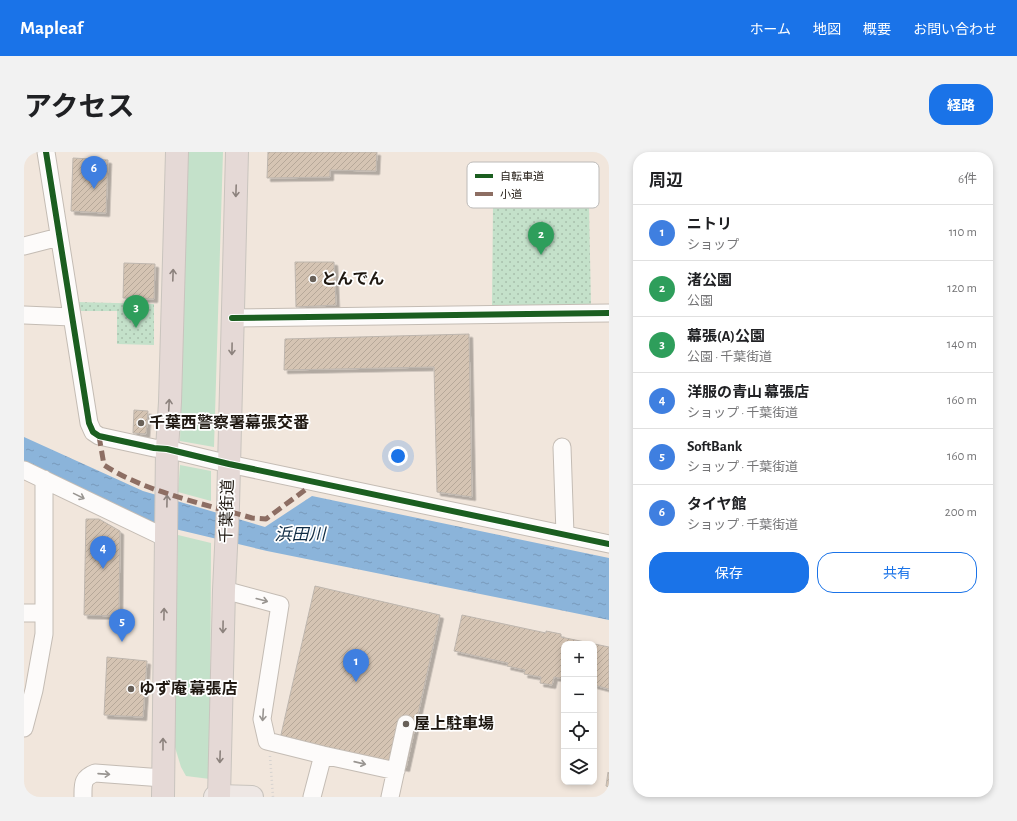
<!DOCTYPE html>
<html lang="ja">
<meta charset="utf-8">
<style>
body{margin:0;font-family:"Alegreya Sans","Noto Sans JP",sans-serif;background:#f2f2f2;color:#202124}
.controls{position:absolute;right:12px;bottom:12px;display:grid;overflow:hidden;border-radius:8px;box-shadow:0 2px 6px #0003}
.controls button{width:36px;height:36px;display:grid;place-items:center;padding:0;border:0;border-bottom:1px solid #e0e0e0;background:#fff;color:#202124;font:20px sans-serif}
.you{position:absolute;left:374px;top:304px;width:14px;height:14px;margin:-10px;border:3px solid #fff;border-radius:50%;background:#1a73e8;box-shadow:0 0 0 6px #1a73e833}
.badge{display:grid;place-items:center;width:26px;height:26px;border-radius:50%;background:#1a73e8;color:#fff;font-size:13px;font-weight:700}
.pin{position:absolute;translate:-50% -33px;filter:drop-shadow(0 1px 2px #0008)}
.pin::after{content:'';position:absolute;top:21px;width:14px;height:12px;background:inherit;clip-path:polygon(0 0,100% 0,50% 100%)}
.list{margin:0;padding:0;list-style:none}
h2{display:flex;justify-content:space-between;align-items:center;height:52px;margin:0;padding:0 16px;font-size:17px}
h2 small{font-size:13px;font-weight:400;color:#757577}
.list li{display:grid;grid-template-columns:26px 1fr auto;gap:12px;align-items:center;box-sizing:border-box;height:56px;padding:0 16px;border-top:1px solid #e0e0e0}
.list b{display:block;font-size:15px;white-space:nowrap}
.list p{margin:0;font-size:13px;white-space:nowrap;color:#757577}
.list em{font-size:13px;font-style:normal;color:#757577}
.actions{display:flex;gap:8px;padding:12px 16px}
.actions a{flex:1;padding:9px 0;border:1px solid #1a73e8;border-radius:16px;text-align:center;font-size:14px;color:#1a73e8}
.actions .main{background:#1a73e8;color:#fff}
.icon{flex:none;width:22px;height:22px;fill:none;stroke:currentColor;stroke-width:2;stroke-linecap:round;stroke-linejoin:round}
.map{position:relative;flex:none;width:585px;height:645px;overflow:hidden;border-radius:16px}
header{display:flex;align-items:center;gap:24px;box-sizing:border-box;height:56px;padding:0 20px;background:#1a73e8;color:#fff}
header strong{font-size:19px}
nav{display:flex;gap:22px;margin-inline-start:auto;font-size:14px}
.intro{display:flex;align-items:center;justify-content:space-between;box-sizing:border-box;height:96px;padding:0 24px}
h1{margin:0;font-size:28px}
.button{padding:10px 18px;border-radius:16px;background:#1a73e8;color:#fff;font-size:14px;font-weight:700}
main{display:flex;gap:24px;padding:0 24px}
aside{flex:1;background:#fff;border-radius:16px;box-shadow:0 2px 6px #0003}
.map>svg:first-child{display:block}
.grass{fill:#c4e1ca}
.park{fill:url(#park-dots)}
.water{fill:url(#water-ripples)}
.building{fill:url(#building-hatch);stroke:#beb6ae;filter:url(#shadow)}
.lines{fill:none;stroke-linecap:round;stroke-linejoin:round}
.minor-casing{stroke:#c4bcb4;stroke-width:19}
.major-casing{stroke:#c9c4be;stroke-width:24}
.highway-casing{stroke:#c9c4be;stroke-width:24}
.path{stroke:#d7d3d0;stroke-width:2.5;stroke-dasharray:1 3;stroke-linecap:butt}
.minor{stroke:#fdfbfa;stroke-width:17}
.major{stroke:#eee7e4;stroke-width:22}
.highway{stroke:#e5d9d6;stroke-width:22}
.quiet{stroke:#8d6e63;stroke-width:5;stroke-dasharray:10 5;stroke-linecap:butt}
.cycleway-casing{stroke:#fff;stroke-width:8}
.cycleway{stroke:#1b5e20;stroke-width:6}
.oneway{stroke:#8c827d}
.oneway2{stroke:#999591}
.poi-dot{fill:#686058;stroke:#fff;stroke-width:1.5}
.labels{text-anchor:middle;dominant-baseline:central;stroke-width:3.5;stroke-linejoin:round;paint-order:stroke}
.poi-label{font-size:16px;font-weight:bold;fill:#1f1811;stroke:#fff;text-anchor:start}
.street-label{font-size:16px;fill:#1f1811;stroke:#fff}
.water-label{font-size:17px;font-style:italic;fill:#102c44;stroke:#fff}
.key{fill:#fff;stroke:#bcbab8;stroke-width:1}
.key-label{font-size:11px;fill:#1f1811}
</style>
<header>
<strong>Mapleaf</strong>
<nav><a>ホーム</a><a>地図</a><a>概要</a><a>お問い合わせ</a></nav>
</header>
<div class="intro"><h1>アクセス</h1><a class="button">経路</a></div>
<main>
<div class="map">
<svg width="585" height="645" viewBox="0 0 585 645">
<defs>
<pattern id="park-dots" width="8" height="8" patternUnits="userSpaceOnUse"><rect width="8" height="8" fill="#c4e1ca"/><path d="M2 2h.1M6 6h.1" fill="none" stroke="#a8c0ac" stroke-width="1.8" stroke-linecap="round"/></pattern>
<pattern id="water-ripples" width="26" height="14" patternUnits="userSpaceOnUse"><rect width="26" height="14" fill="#8bb4da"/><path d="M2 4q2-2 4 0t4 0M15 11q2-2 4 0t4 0" fill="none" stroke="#789aba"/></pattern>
<pattern id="building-hatch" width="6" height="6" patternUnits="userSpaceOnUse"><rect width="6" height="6" fill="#d5c4b3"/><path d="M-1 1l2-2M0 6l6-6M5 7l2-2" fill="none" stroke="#b6a899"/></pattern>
<filter id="shadow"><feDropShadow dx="3.5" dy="3.5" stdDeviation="0" flood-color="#0004"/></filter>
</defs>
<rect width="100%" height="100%" fill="#f1e6dc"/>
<path class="grass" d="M163 0H199L190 295 156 289Z
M156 313 187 319V349L154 340Z
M154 383 187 391 186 627 162 624 157 615 150 592Z"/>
<path class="park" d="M469 52H565L567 155 468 154Z
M53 150 130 152V193L93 192V159H53Z"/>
<path class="water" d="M0 285 119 339 241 375 288 344 585 406V468L243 399 151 377 120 367 0 310Z"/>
<path class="building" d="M244 0H353L352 19 306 18V25L243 26Z
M49 6 84 8 82 61 47 59Z
M271 110H310L312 153 272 155Z
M100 111 131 112 130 147 99 146Z
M445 182 448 345 413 340 410 215 260 218 261 187Z
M110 258 124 259 122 282 109 281Z
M62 367H75L96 379 95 464 60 463Z
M291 434 416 463 382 616 256 587Z
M438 463 522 481V479L537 482V485L585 495V537L570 533V492H540V527L530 525 528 533 516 531 517 525 500 522 501 518 483 514 484 511 430 499Z
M83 505 123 509 119 565 80 563Z
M584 620 585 621V635L582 634Z"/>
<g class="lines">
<g class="minor-casing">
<path id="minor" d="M22 0 65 271 69 280 75 284 130 296 143 297 205 312 585 392
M0 94 35 85
M0 163 48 165
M208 166 585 161
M538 295 541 382
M0 318 142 386
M200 438 256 453 238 567 243 589 299 603 288 645
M0 461H19
M0 576 10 538 20 482V327
M299 603 372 619
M59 645C59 632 58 626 71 621L139 626
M366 645 382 572"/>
</g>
<g class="major-casing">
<path id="major" d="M191 645 195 644 228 645"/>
</g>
<g class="highway-casing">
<path id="highway" d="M139 645 143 297 146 250 153 0
M195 645 200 438 204 354 213 0"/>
</g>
<path class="path" d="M246 604 249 645"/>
<use href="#minor" class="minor"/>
<use href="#major" class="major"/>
<use href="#highway" class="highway"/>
<path class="quiet" d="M75 284 80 313C121 340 181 352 228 366L242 367 281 338"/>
<g class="cycleway-casing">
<path id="cycleway" d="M22 0 65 271 69 280 75 284 130 296 143 297 205 312 585 392
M208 166 585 161"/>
</g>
<use href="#cycleway" class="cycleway"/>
</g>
<defs><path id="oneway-shaft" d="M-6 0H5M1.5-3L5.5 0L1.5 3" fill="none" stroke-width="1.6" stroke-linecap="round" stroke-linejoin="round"/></defs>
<g class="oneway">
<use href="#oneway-shaft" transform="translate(212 39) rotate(92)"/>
<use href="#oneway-shaft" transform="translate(149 123) rotate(-88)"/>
<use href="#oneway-shaft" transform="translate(208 197) rotate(91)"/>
<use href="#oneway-shaft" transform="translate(145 253) rotate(-87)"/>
<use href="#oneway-shaft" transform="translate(143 349) rotate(-89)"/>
<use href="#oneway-shaft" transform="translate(140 462) rotate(-89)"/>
<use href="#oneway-shaft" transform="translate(199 475) rotate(91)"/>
<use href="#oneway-shaft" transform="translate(139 592) rotate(-90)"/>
<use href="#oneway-shaft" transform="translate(196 605) rotate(92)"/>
</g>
<g class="oneway2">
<use href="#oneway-shaft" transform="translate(55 344) rotate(26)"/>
<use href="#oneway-shaft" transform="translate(238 448) rotate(15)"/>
<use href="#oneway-shaft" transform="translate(239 563) rotate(94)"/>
<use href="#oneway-shaft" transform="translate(336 611) rotate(13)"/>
<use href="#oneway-shaft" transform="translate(80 622) rotate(4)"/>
</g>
<g class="poi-dot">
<circle cx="289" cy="127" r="4"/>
<circle cx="117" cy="271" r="4"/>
<circle cx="107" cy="537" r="4"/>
<circle cx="382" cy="572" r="4"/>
</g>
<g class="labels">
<g class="poi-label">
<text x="297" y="127">とんでん</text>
<text x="125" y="271">千葉西警察署幕張交番</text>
<text x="115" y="537">ゆず庵 幕張店</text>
<text x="390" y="572">屋上駐車場</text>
</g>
<g class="street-label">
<text transform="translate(203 359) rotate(-88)">千葉街道</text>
</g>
<g class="water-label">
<text x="276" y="382">浜田川</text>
</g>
</g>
<rect x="443" y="10" width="132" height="46" rx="6" class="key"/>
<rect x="451" y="22" width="18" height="4" fill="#1b5e20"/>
<rect x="451" y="40" width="18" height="4" fill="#8d6e63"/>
<g class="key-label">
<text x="476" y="28">自転車道</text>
<text x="476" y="46">小道</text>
</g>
</svg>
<div class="controls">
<button>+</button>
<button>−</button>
<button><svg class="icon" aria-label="locate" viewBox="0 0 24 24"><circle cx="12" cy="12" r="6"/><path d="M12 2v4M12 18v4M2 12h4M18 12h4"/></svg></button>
<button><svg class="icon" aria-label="layers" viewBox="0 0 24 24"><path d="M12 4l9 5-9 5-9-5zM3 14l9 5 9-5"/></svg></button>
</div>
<div class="you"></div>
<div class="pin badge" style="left:332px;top:530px;background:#3f7fe0">1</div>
<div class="pin badge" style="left:517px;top:103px;background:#2e9e5b">2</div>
<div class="pin badge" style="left:112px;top:176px;background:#2e9e5b">3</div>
<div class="pin badge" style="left:79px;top:417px;background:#3f7fe0">4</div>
<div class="pin badge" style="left:98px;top:490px;background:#3f7fe0">5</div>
<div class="pin badge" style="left:70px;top:37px;background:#3f7fe0">6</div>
</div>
<aside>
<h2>周辺<small>6件</small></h2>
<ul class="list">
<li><span class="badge" style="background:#3f7fe0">1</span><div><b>ニトリ</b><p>ショップ</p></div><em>110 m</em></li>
<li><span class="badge" style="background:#2e9e5b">2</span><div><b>渚公園</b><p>公園</p></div><em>120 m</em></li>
<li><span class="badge" style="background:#2e9e5b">3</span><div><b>幕張(A)公園</b><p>公園 · 千葉街道</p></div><em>140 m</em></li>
<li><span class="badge" style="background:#3f7fe0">4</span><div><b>洋服の青山 幕張店</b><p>ショップ · 千葉街道</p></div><em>160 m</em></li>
<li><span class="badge" style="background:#3f7fe0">5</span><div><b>SoftBank</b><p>ショップ · 千葉街道</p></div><em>160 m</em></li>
<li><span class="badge" style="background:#3f7fe0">6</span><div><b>タイヤ館</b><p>ショップ · 千葉街道</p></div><em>200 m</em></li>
</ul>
<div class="actions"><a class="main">保存</a><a>共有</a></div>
</aside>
</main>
